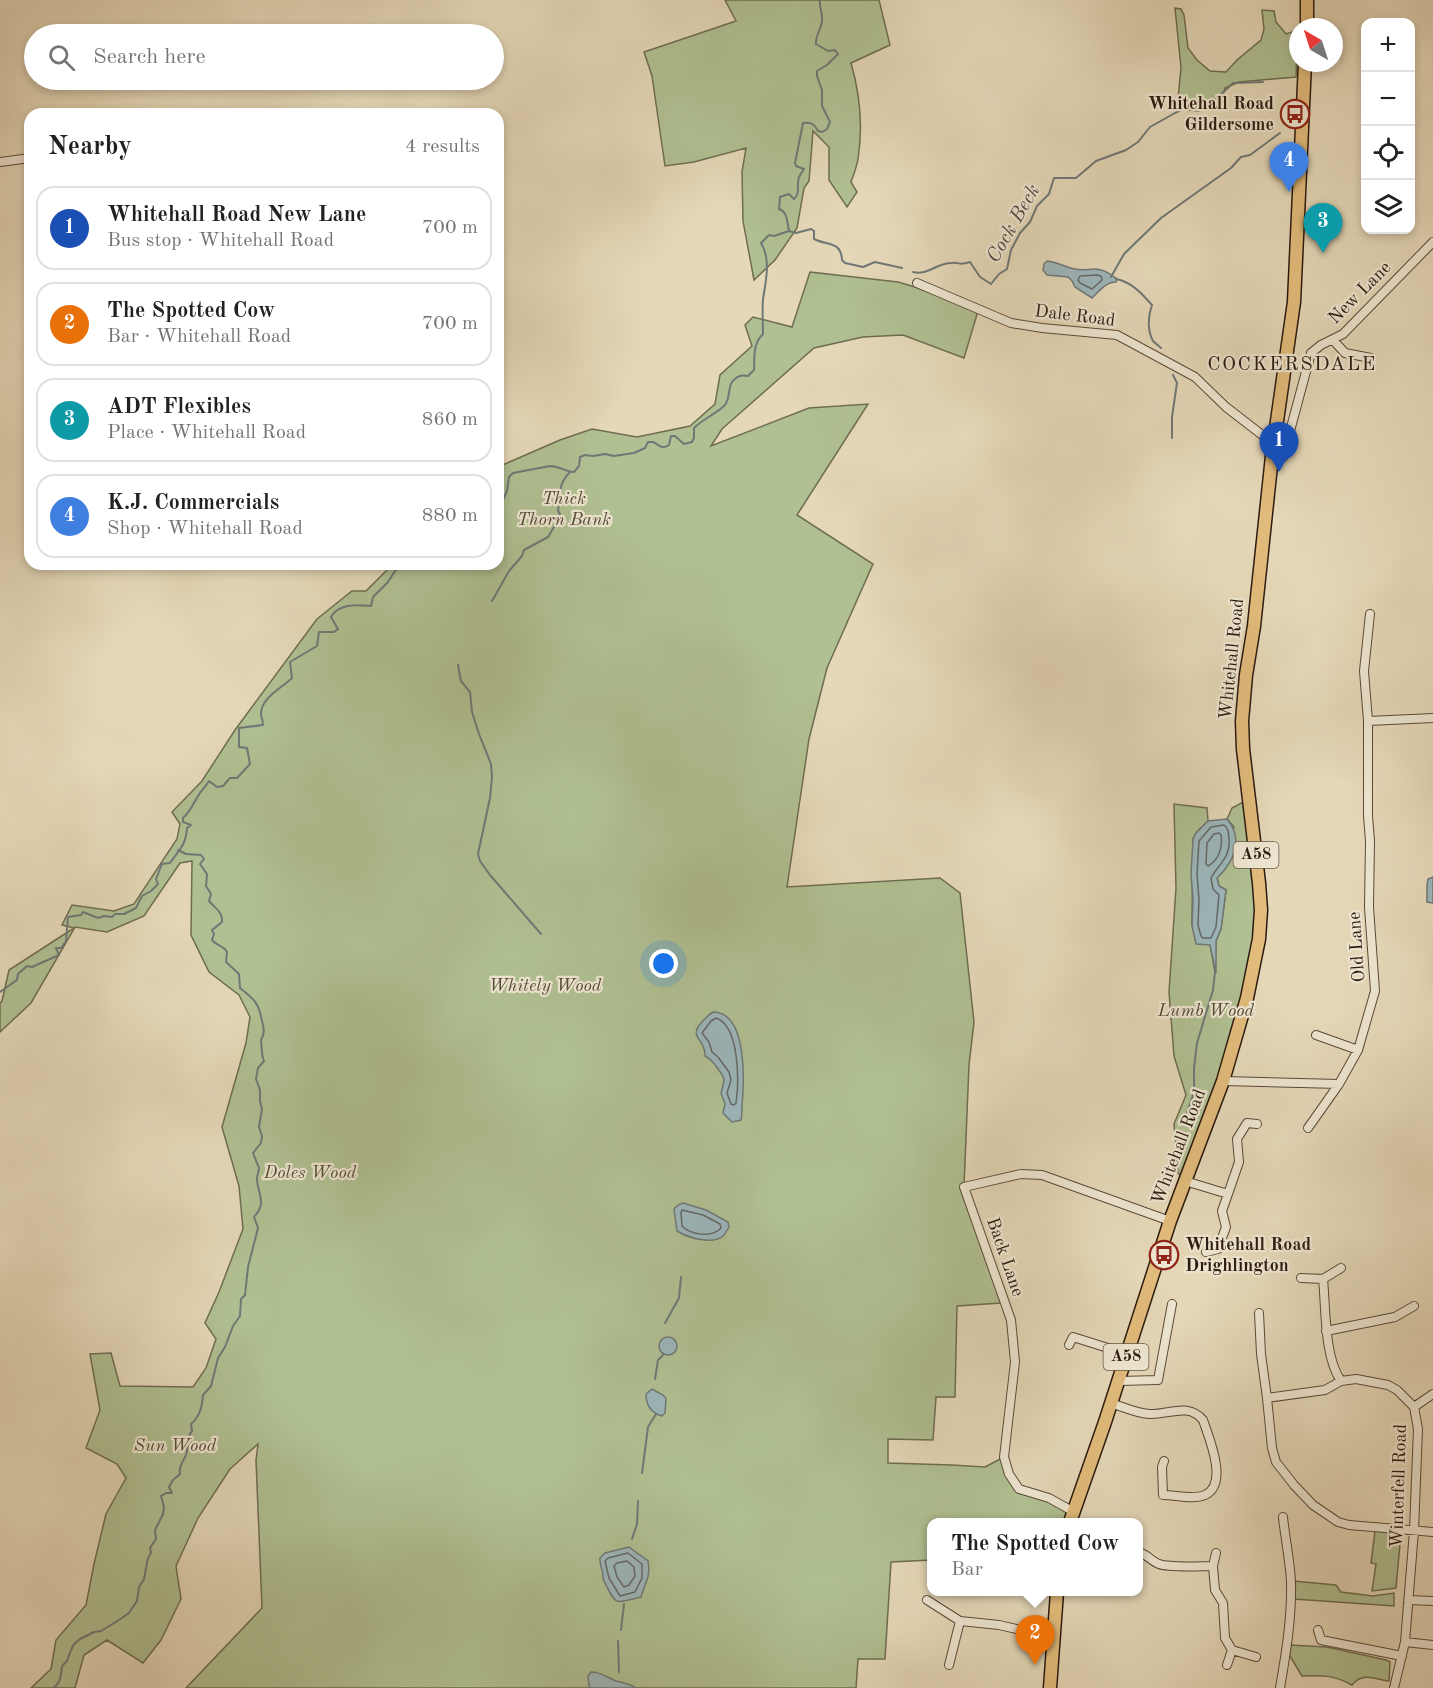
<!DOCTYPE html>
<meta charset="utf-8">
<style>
body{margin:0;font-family:"Old Standard TT",serif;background:#f6f6f6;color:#202124}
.controls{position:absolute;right:18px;top:18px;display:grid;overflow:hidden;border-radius:12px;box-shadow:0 3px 9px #0003}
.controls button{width:54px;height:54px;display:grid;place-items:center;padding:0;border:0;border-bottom:2px solid #e0e0e0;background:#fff;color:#202124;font:30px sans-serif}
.compass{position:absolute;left:1289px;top:18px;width:54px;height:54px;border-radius:50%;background:#fff;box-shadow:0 3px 9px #0003;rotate:321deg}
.you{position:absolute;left:664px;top:964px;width:21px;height:21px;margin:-15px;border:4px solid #fff;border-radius:50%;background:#1a73e8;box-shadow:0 0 0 9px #1a73e833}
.badge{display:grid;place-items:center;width:39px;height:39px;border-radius:50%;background:#8f2418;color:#fff;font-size:20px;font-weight:700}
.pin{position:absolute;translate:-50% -50px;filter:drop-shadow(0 2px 3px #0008)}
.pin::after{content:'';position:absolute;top:32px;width:21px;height:18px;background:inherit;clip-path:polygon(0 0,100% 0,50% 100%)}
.popup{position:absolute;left:927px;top:1518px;width:216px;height:78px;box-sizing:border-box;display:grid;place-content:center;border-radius:12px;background:#fff;filter:drop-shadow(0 2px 4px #0005);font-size:20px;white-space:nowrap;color:#757577}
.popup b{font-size:22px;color:#202124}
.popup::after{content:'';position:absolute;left:50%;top:100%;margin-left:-12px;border:12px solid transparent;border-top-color:#fff}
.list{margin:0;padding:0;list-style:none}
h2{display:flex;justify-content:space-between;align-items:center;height:78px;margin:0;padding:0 24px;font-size:26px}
h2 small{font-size:20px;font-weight:400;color:#757577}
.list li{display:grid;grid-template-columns:39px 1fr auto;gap:18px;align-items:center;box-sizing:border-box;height:84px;margin:0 12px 12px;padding:0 12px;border:2px solid #e0e0e0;border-radius:18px}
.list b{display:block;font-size:22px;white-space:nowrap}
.list p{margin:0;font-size:20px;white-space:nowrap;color:#757577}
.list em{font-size:20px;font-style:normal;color:#757577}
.icon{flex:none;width:33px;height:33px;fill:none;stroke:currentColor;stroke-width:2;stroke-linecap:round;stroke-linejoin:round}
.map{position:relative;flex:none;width:1433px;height:1688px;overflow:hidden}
.search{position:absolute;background:#fff;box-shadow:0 3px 9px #0003;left:24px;top:24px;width:480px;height:66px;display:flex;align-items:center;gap:15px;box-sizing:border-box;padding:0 21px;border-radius:33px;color:#757577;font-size:22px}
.panel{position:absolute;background:#fff;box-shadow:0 3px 9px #0003;left:24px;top:108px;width:480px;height:462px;border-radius:18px}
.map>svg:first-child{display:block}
.green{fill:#b0c092;stroke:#6e6d51;stroke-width:1.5}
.water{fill:#9cb6bb;stroke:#6f7877;stroke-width:1.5}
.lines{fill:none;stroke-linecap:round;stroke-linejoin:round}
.shore{stroke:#646866;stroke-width:1.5}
.stream{stroke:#6f7877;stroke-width:2}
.street-casing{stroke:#5a4a3a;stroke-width:10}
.primary-casing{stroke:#2b1a10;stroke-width:15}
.street{stroke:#eee6d1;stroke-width:8}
.primary{stroke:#e2bc7c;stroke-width:12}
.labels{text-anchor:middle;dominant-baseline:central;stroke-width:4.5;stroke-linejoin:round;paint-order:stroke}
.shield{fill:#eee6d1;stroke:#66574a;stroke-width:1.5}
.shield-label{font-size:16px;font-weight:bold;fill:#2b1a10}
.poi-label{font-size:18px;font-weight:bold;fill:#2b1a10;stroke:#eee6d1;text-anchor:end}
.street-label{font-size:18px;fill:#2b1a10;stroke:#eee6d1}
.park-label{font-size:18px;font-style:italic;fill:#534c37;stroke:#eee6d1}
.water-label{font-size:20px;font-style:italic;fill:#4d4943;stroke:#eee6d1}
.neighbourhood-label{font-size:20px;letter-spacing:1.5px;fill:#2b1a10;stroke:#eee6d1}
</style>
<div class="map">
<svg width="1433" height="1688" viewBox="0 0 1433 1688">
<rect width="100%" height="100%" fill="#e5d8b8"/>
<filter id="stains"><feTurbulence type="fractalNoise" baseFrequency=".00333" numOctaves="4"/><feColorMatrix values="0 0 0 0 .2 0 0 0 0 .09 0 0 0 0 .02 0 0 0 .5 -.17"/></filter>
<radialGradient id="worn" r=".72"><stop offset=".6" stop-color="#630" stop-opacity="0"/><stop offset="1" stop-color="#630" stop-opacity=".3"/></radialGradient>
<path class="green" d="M725 0H879L890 45 851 63C860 94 863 127 858 159 857 166 854 174 851 182L857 192 847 207 829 180V147L813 131 809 181 804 188 797 228 775 260 754 280 743 221 742 172 746 148 694 162 665 166 652 76 644 52 736 21Z
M1175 8 1181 9 1184 15 1188 48 1197 60 1210 71 1226 72 1237 60 1261 40 1264 29 1262 10 1274 11 1276 22 1286 34 1298 30 1296 77 1239 82 1225 88 1221 102 1199 111 1177 109 1181 68Z
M810 272 898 282 915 287 978 311 964 358 903 335 863 337 814 348 722 429 711 446 809 408 868 404 797 515 873 564 827 668 809 739 787 887 940 878 960 893 974 1022 969 1065 964 1187 1001 1303 957 1306 955 1397H936L933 1440 888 1439V1463L952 1465 985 1467 1004 1457 1019 1489 1074 1512 1070 1522H932L931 1560 891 1562 885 1659H858L856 1688H186L262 1608 256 1460 258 1444 230 1469 198 1518 176 1566 181 1599 161 1640 143 1663 107 1640 84 1655 75 1688H31L51 1669 56 1640 86 1605 94 1564 106 1514 126 1478 117 1464 86 1448 100 1410 90 1354 111 1353 120 1386 193 1387 206 1368 216 1339 205 1323 219 1292 243 1229 239 1186 222 1127 246 1043 250 1017 239 995 209 972 191 935 192 861 180 863 144 916 107 932 75 927 31 1003 0 1032V1003L2 1001 9 970 74 928 62 925 72 905 114 911 134 904 177 839 180 824 172 812 202 781 235 730 317 619 352 591H366L393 564H498V467L560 440 592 429 637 437 690 426 715 404 720 375 752 346 745 325 753 317 792 327Z
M1249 799 1259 883 1247 998 1185 1181 1178 1173 1174 1124 1186 1095 1174 1056 1169 992 1176 888 1174 804 1207 808 1208 821 1196 833 1193 839 1192 926 1210 944 1215 972 1216 941 1221 929 1226 890 1219 886 1217 878 1234 827 1227 819 1232 808Z
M1375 1531 1401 1533 1396 1588 1372 1591 1376 1564 1371 1563Z
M1293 1581 1336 1585 1341 1592 1373 1596 1394 1593V1606L1294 1599Z
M1289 1645 1327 1647 1386 1660 1390 1662 1389 1681C1374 1679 1362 1672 1352 1685 1334 1675 1322 1675 1302 1676L1288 1653Z"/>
<path class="water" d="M1047 261C1057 262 1065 267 1075 269 1082 271 1088 269 1095 269 1104 269 1110 274 1117 279L1116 282C1106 282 1099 291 1092 298L1075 287 1072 281 1068 277 1047 275 1043 270 1044 264Z
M1227 819C1244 839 1234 862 1217 878L1219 886 1226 890 1221 929 1216 941V973L1210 945 1196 944 1192 926 1193 900 1191 874 1193 839 1196 833 1208 821Z
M1433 877V903L1427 902V885L1428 879Z
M713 1012C748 1012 744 1083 742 1106 742 1111 742 1115 741 1120L732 1122 723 1113 725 1104 721 1093C726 1075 725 1080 716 1066 712 1061 711 1059 705 1056 706 1039 688 1038 701 1023 705 1019 708 1015 713 1012Z
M683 1203 706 1210 728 1222 729 1227C727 1230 726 1233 723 1236 713 1245 688 1238 677 1231L674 1209 678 1205Z
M659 1346a9 9 0 1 1 18 0a9 9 0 1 1-18 0Z
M652 1389 663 1395 666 1398 665 1413 662 1416C651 1413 646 1405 646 1394Z
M629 1547 648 1561C651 1578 645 1582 641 1597 612 1604 617 1606 603 1579 604 1571 599 1565 600 1558L605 1553Z
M591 1672C601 1672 608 1678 616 1681 624 1683 630 1684 636 1688H591L589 1686 588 1676Z"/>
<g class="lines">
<path class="shore" d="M1097 275 1101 276 1102 280 1092 289 1080 283 1078 280 1080 276Z
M1224 825C1229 829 1228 832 1229 838 1231 858 1219 863 1211 878L1213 889 1219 895 1216 927 1211 938H1203L1201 936 1198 925 1199 900 1197 874 1199 841 1211 827Z
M1214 834 1219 833 1221 835C1223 847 1219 860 1208 866L1206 864 1207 843Z
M716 1018C740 1026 739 1083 736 1103L734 1105 731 1104 727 1093 731 1080 729 1072 718 1057 712 1052 709 1042 702 1033 711 1021Z
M682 1210 703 1215 720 1224 721 1228C712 1238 691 1235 682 1226L681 1213Z
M628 1553 642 1564V1578L635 1592 620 1596 609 1578 605 1561 608 1558Z
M627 1561 634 1567 635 1576 629 1585 624 1587 617 1577 614 1566 617 1563Z"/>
<path class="stream" d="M789 231C787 223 788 212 779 209L780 197 789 194 794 199C801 193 796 185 799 177 800 175 802 172 804 169L796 166 795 163 803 123C812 122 814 124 818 131L822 132 827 129 830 122 822 106V90L817 76V71L827 65 838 54 835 50 828 51 816 44C815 35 822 29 822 20 823 14 819 8 820 0
M913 272C927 276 937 263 951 263 961 262 958 266 970 262L980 277 991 284 999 274 1007 269 1011 250 1020 233 1030 222 1037 206 1049 194 1054 178H1076L1096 161 1126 150 1138 142 1150 127 1175 113 1187 107 1212 103 1233 83 1263 82
M1111 277 1124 254 1161 218 1231 168 1241 157 1250 155 1280 133
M1116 279C1132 282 1142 294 1152 305 1148 316 1147 330 1153 341 1154 342 1160 347 1161 348
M1172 438V417L1177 383 1173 375
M498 514 503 513 502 502 507 491 509 477 513 473 550 466C559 466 566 472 574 472L579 466 580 457 585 455 593 456 605 454 614 456 634 453 645 448 648 442H653C660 445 661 450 669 445L671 436H675L684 444 692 442 694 438V428C703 419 716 414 725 405 731 397 727 384 735 379 739 375 743 375 748 376L754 370C755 357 752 345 763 334 763 322 762 310 763 299 766 281 771 259 761 243L769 235 774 236 789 231 796 233 811 229 814 231V239C828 246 841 241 842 260L845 263 863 267 875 262 902 268
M492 601 509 571 522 556 524 550 548 537 557 522 556 518 560 514 558 511C561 495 557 485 570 472
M458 665 461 681 470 692 472 712 479 734 491 764 492 777 490 798 478 854 480 861 490 875 541 934
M0 992 17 980 18 974 27 966 32 967 59 955 56 948H61L66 941 68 917 81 915 83 912 98 918 104 916 112 917 115 914H124L136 908 142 896 151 891 158 884 156 879 162 864 170 863C179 850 186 845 187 828L191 825 183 822V818C192 810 193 803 200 793 203 789 206 786 209 781L217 787 223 786 230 778H237L250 764 247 748 239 747V728L263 725C263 722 262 718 261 715 260 698 282 688 292 678L290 662 317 646 319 632H334L338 629 331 617C339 603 357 605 371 606L373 597 388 582 395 571 403 564
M1187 1113 1194 1092V1068L1197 1043 1213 990 1215 972
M665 1323 679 1298 681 1277
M655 1379 658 1360 663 1355
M642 1473 648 1427 656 1414
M632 1539 637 1524 638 1501
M621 1630 624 1604
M618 1641 619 1672
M53 1688C61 1683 61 1675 62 1666L67 1661 71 1650 74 1644 80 1639 94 1632 101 1631 119 1620 129 1613 137 1601 139 1587 144 1579 148 1558 151 1553 150 1548 156 1539 155 1530 163 1514 164 1507 161 1496 166 1493H172L169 1487 173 1480 180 1474C178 1464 186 1460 187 1451 189 1443 187 1437 192 1431L191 1424C200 1416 202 1407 203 1395L211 1386 218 1358 225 1347 233 1326 240 1316 241 1299 245 1295 248 1267 258 1228 254 1217C268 1202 257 1194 257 1178 257 1176 259 1170 259 1168L253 1153 261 1143 262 1136 259 1127 262 1109 260 1101V1090L256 1079 258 1068 264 1061C261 1054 262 1048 261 1040 265 1033 264 1029 262 1021 259 1003 254 999 240 988L239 974 226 962 227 952C224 946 217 946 212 940L214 934 212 930 222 922C223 912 215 908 209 901L211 894 206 886 207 874 200 864 204 859 201 855 186 854 178 850"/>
<g class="street-casing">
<path id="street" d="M0 162 30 158
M917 283 1011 323 1042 328 1117 335 1195 377 1226 407 1274 444
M1333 340 1345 353 1371 358
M1272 456 1283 457 1311 353 1321 345 1343 334 1433 242
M1368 721 1433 718
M1316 1035 1358 1050
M1223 1081 1339 1084
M1308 1128 1339 1084 1358 1050 1375 991 1369 907 1370 841 1368 816V721L1364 671 1370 614
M1185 1181 1228 1194 1239 1162 1237 1139 1247 1123 1257 1124
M1206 1252 1218 1249 1226 1227 1222 1211 1228 1194
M1301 1278 1323 1279
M1323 1279C1326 1308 1324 1357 1341 1381
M1323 1279 1341 1268
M1259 1313 1261 1354 1267 1398 1272 1448 1276 1462 1294 1485 1313 1505 1338 1522 1349 1525 1433 1532
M1326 1331 1395 1317 1414 1306
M1069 1345 1073 1337 1127 1354
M1119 1381 1158 1380 1172 1304
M1267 1398 1325 1390 1341 1381 1356 1379 1388 1385 1397 1390 1414 1407 1418 1429 1414 1531 1405 1642 1394 1688
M1111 1403C1123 1407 1136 1413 1149 1414 1169 1415 1188 1402 1203 1420 1209 1438 1229 1484 1205 1495 1193 1500 1175 1495 1163 1495L1162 1467 1164 1461
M1414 1407 1433 1394
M1074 1512 1049 1498 1019 1489 1009 1474 1004 1457 1015 1362 1011 1320 964 1187 1021 1174 1042 1175 1170 1221
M1138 1552C1147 1554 1151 1561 1159 1564 1170 1568 1200 1566 1213 1566
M1216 1553 1213 1566 1215 1590 1223 1603 1225 1638 1232 1650 1227 1665
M927 1600 960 1621
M1408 1600 1433 1601
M1318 1630 1321 1640 1402 1656
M1405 1642 1433 1645
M1232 1650 1256 1657
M949 1665 960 1621 999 1625 1038 1634 1054 1635
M1280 1688C1286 1653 1292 1617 1291 1582 1290 1560 1285 1538 1283 1517"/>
</g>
<g class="primary-casing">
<path id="primary" d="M1307 27V0
M1070 1522 1105 1422 1170 1221 1223 1081 1247 998 1259 939 1261 910 1259 883 1243 749 1242 721 1246 675 1254 626 1272 456 1294 302 1305 63
M1050 1688 1057 1592"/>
</g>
<use href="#street" class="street"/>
<use href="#primary" class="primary"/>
</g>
<defs>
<g id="bus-ring" transform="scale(1.5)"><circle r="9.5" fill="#eee6d1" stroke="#8f2418" stroke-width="1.5"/><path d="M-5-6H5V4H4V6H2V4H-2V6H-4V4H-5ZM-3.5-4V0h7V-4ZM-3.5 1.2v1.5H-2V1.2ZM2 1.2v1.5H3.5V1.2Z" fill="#8f2418"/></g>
</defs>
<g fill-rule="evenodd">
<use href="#bus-ring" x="1295" y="114"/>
<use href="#bus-ring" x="1164" y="1255"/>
</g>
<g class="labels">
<g class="shield">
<rect x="1233.5" y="842" width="45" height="26" rx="4.5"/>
<rect x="1103.5" y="1344" width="45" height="26" rx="4.5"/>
</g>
<g class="shield-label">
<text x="1256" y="855">A58</text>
<text x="1126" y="1357">A58</text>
</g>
<g class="poi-label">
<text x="1274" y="104">Whitehall Road<tspan x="1274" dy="21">Gildersome</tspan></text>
<text x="1185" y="1245" text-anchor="start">Whitehall Road<tspan x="1185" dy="21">Drighlington</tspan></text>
</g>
<g class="street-label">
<text transform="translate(1360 293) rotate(-45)">New Lane</text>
<text transform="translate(1075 316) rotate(7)">Dale Road</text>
<text transform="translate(1232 659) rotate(-84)">Whitehall Road</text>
<text transform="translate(1357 947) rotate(-94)">Old Lane</text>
<text transform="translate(1179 1147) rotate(-69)">Whitehall Road</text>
<text transform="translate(1005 1257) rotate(71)">Back Lane</text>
<text transform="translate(1399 1486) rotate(-88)">Winterfell Road</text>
</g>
<g class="park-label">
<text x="564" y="499">Thick<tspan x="564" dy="21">Thorn Bank</tspan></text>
<text x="545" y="986">Whitely Wood</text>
<text x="1206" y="1011">Lumb Wood</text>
<text x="310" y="1173">Doles Wood</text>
<text x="175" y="1446">Sun Wood</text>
</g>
<g class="water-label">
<text transform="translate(1014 224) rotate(-60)">Cock Beck</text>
</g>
<g class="neighbourhood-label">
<text x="1292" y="365">COCKERSDALE</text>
</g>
</g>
<rect width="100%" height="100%" filter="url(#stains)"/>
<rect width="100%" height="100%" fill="url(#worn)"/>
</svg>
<div class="controls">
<button>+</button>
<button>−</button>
<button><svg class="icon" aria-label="locate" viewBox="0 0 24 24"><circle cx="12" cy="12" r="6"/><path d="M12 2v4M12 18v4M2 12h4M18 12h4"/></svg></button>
<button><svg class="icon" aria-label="layers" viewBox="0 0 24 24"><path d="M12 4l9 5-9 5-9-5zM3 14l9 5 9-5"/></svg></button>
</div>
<svg class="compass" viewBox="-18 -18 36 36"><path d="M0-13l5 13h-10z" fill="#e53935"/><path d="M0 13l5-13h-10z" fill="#757577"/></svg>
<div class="you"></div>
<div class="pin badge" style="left:1279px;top:472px;background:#1a4fb4">1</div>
<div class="pin badge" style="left:1035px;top:1665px;background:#e8710a">2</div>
<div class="popup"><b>The Spotted Cow</b>Bar</div>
<div class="pin badge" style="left:1323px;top:253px;background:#0f9aa8">3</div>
<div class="pin badge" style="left:1289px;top:192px;background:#3f7fe0">4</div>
<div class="search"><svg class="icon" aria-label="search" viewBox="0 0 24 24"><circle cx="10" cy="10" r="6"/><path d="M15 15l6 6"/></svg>Search here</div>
<section class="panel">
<h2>Nearby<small>4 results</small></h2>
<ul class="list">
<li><span class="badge" style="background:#1a4fb4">1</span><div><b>Whitehall Road New Lane</b><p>Bus stop · Whitehall Road</p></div><em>700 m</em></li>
<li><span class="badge" style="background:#e8710a">2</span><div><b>The Spotted Cow</b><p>Bar · Whitehall Road</p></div><em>700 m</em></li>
<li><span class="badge" style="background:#0f9aa8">3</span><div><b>ADT Flexibles</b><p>Place · Whitehall Road</p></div><em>860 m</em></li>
<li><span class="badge" style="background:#3f7fe0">4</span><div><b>K.J. Commercials</b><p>Shop · Whitehall Road</p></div><em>880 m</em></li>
</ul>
</section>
</div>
